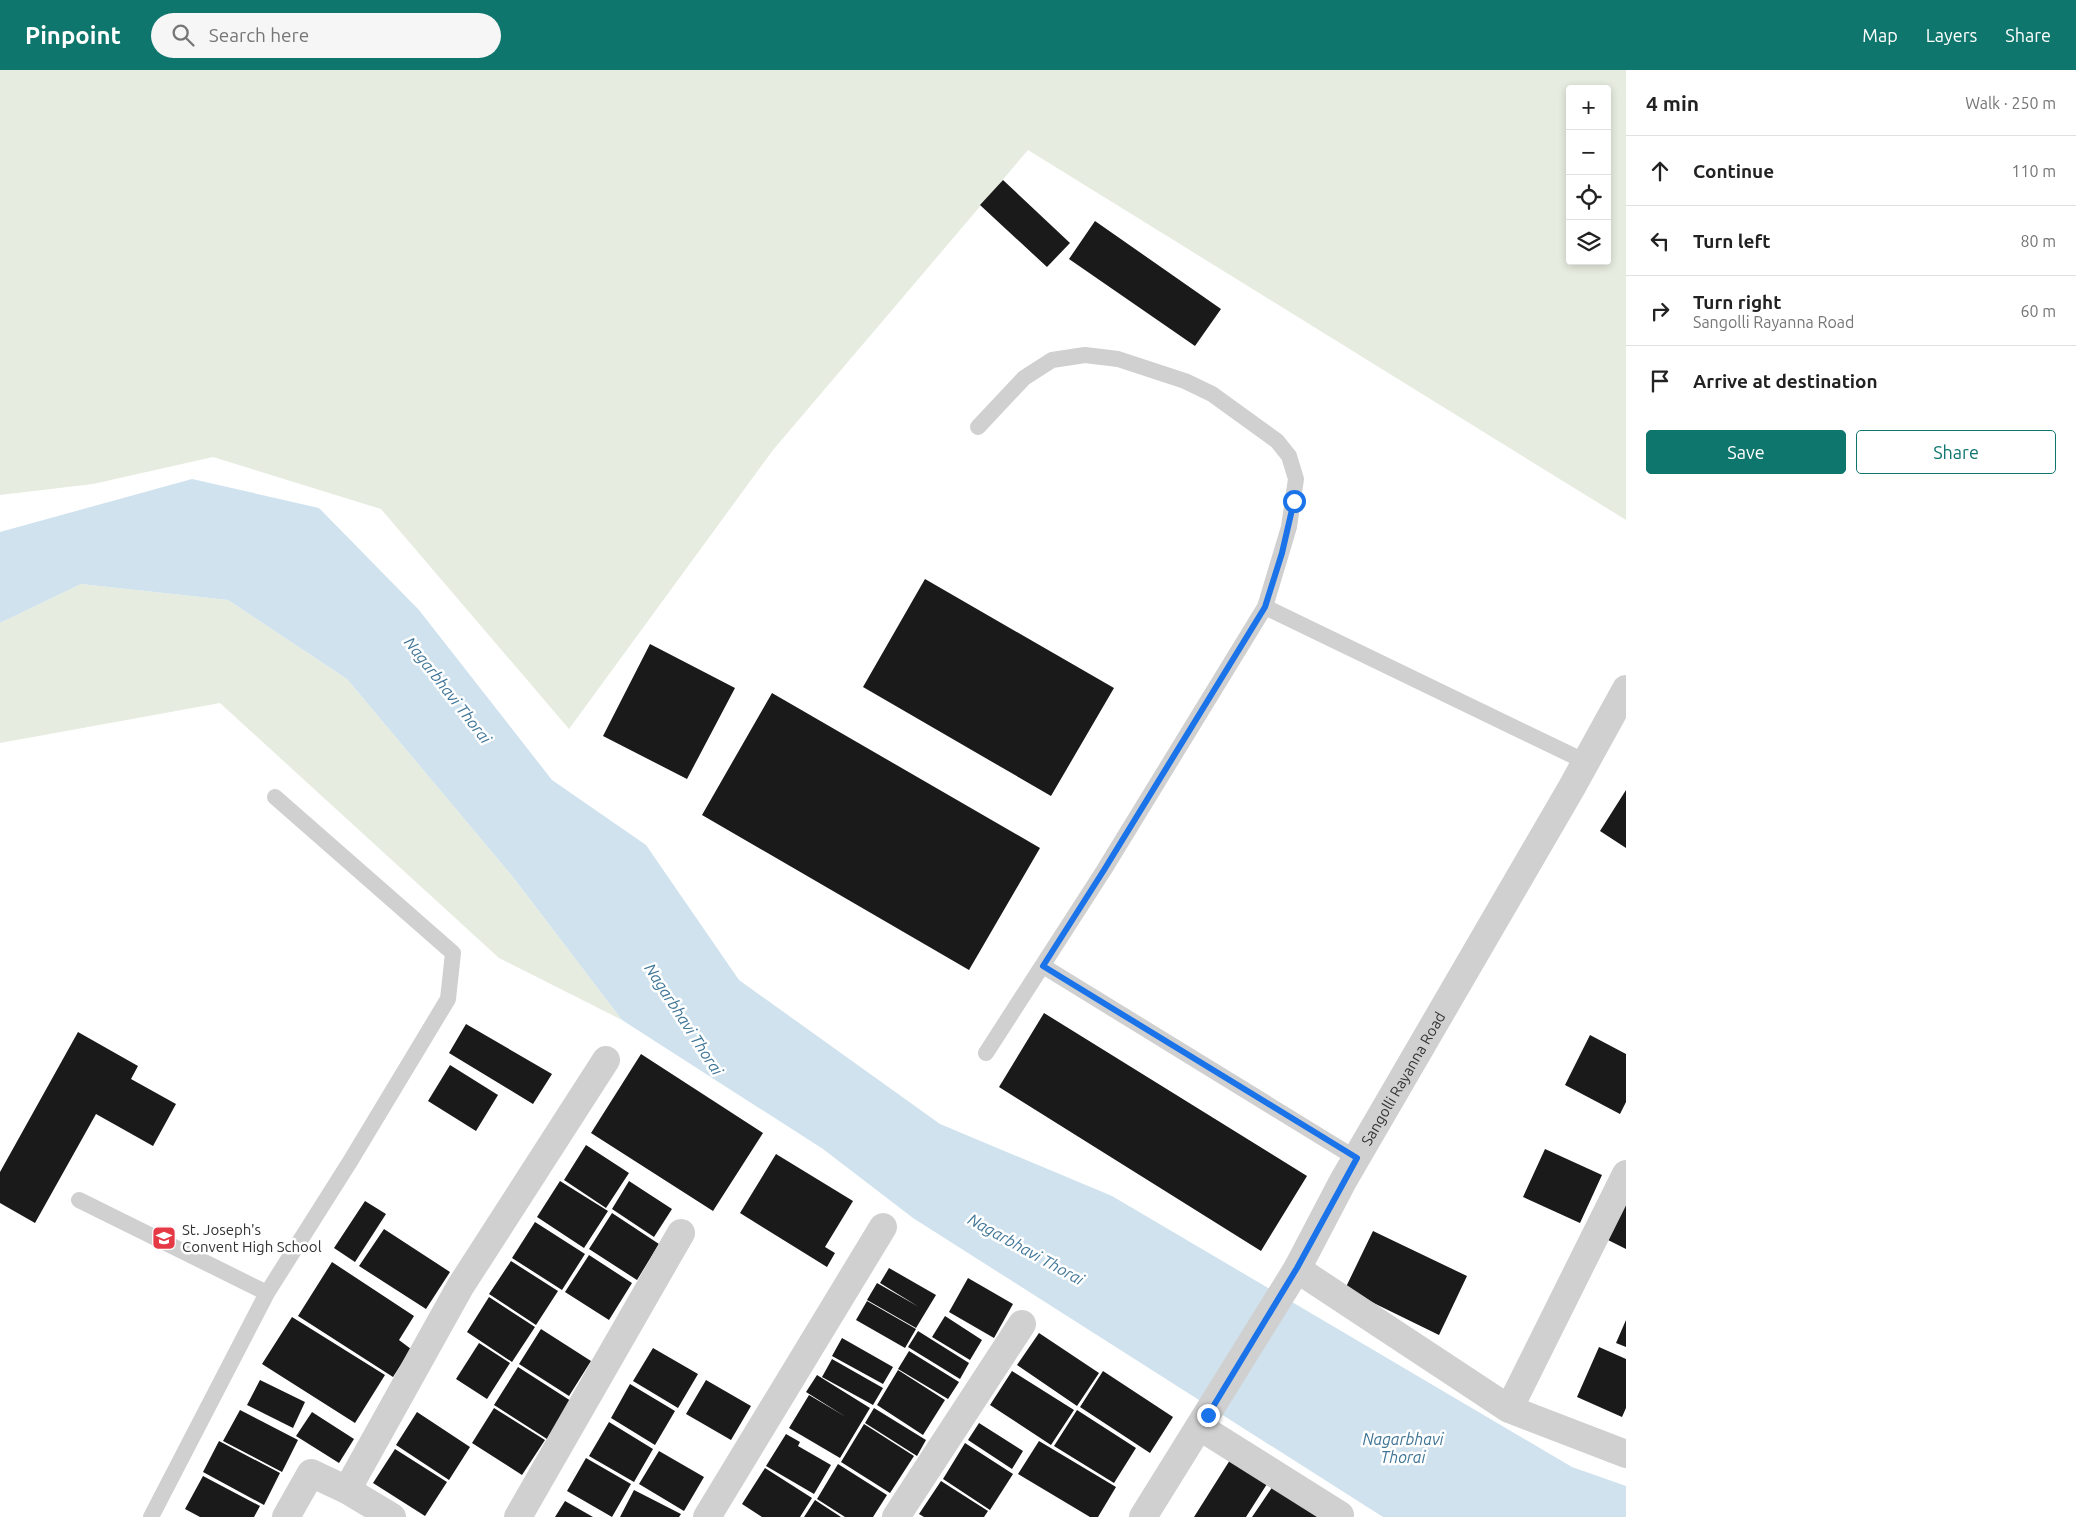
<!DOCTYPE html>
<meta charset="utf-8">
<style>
body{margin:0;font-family:Ubuntu,sans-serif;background:#f6f6f6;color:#222}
.controls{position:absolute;right:15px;top:15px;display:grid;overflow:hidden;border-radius:5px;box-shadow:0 2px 8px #0003}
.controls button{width:45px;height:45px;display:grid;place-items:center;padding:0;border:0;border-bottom:1px solid #e0e0e0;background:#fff;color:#222;font:25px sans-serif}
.stop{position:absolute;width:15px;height:15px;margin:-11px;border:4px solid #1a73e8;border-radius:50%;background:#fff}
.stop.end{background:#1a73e8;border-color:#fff;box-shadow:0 1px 5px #0008}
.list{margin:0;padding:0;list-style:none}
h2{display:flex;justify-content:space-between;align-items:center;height:65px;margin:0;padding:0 20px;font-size:21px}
h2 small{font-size:16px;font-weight:400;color:#767676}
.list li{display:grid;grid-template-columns:32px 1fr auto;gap:15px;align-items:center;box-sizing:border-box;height:70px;padding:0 20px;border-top:1px solid #e0e0e0}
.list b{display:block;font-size:19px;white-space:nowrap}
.list p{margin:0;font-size:16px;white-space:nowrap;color:#767676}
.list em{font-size:16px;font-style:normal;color:#767676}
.actions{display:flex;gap:10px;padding:15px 20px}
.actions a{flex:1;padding:11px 0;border:1px solid #0f766e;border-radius:5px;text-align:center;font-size:18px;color:#0f766e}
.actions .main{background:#0f766e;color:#fff}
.icon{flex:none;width:28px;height:28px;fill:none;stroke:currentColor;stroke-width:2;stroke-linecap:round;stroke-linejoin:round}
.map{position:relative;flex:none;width:1626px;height:1447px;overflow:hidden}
header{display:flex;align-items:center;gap:30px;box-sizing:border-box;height:70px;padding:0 25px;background:#0f766e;color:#fff}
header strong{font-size:24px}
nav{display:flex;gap:28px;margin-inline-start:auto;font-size:18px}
.search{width:350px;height:45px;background:#f6f6f6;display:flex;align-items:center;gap:12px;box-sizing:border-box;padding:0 18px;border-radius:28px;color:#767676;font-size:19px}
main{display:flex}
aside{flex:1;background:#fff}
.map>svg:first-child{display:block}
.green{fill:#e6ecdf;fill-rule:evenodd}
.water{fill:#cfe2ee}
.building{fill:#1a1a1a}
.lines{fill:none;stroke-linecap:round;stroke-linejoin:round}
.service{stroke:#d0d0d0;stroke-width:16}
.minor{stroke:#d0d0d0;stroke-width:28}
.tertiary{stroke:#d0d0d0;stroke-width:28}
.route{stroke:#1a73e8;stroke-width:6}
.labels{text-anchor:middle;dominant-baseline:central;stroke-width:5;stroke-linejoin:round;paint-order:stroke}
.street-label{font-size:15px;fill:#333;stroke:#fff}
.poi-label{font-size:15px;fill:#333;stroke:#fff;text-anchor:start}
.water-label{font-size:16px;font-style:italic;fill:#3f7597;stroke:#fff}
</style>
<header>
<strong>Pinpoint</strong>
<div class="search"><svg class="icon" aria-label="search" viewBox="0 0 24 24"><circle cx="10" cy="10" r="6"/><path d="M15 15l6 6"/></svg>Search here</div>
<nav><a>Map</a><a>Layers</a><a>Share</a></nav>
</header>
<main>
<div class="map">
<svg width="1626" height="1447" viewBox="0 0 1626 1447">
<rect width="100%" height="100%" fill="#fff"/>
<path class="green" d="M0 0H1626V450L1028 80 773 380 569 659 381 439 213 387 93 414 0 425ZM1570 19H1607V191H1570Z
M81 514 228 530 347 609 513 807 622 950 499 888 220 633 0 673V553Z"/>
<path class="water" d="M192 409 319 438 419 540 552 710 646 775 739 910 940 1054 1112 1126 1572 1397 1626 1416V1447H1383L913 1148 823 1079 622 950 513 807 347 609 228 530 81 514 0 553V462Z"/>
<path class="building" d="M1003 110 1070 173 1047 197 980 135Z
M1095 151 1221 239 1195 276 1069 189Z
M925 509 1114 618 1051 726 863 617Z
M650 574 735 618 687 709 603 666Z
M772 623 1040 778 969 900 702 745Z
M1626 720V778L1600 761Z
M1044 943 1307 1106 1261 1181 999 1017Z
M466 954 552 1004 533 1034 449 983Z
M78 962 138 996 131 1009 176 1034 153 1076 96 1044 35 1153 0 1133V1102Z
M1590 965 1626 984V1032L1620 1044 1565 1015Z
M641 984 763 1063 713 1141 591 1063Z
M450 995 498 1025 476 1061 428 1031Z
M586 1075 629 1103 606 1138 564 1110Z
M1545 1079 1602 1105 1580 1153 1523 1127Z
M776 1084 853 1131 825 1177 835 1183 827 1197 740 1143Z
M560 1111 608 1141 584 1178 537 1147Z
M629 1111 672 1139 654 1167 612 1139Z
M1626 1122V1179L1604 1168Z
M365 1131 386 1144 355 1192 334 1178Z
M612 1143 659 1174 637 1210 589 1179Z
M535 1152 585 1184 562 1220 512 1188Z
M384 1159 450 1202 426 1239 359 1196Z
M1373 1161 1467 1206 1439 1265 1345 1219Z
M589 1185 632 1213 609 1250 565 1222Z
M511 1191 558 1221 536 1255 489 1224Z
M332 1192 414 1246 399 1270 411 1279 393 1307 298 1246Z
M889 1198 936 1225 916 1258 867 1230 877 1213 919 1237 880 1213Z
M968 1208 1013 1234 994 1268 949 1242Z
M489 1227 535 1257 512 1292 467 1262Z
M867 1231 916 1259 905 1278 856 1250Z
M945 1246 982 1270 970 1290 932 1267Z
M292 1247 385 1305 355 1353 262 1294Z
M1626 1250V1277L1616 1273Z
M541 1259 591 1291 569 1326 519 1294Z
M918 1261 969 1293 960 1309 908 1277Z
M1039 1263 1099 1303 1077 1336 1017 1295Z
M842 1268 893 1297 883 1314 832 1286Z
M479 1273 510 1293 487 1329 456 1309Z
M1599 1277 1626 1289V1338L1622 1347 1577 1327Z
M653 1278 698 1304 678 1338 633 1311Z
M909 1281 959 1312 948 1329 898 1299Z
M832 1289 883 1318 873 1335 822 1307Z
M518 1297 571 1331 547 1369 494 1335Z
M898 1300 945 1330 923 1365 877 1335Z
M1012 1301 1074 1340 1051 1375 990 1335Z
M1103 1301 1173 1347 1150 1383 1080 1337Z
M817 1305 870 1338 840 1388 789 1358 809 1325 846 1347 806 1322Z
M260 1310 305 1332 293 1358 247 1335Z
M706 1310 751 1336 731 1370 686 1344Z
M630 1314 675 1341 655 1375 611 1348Z
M494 1338 545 1370 522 1405 472 1373Z
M874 1338 926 1370 917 1386 865 1353Z
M240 1340 298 1370 282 1402 223 1371Z
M1077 1340 1136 1378 1114 1413 1054 1376Z
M312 1342 354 1369 339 1393 296 1366Z
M417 1342 470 1377 449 1410 396 1375Z
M609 1352 653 1379 634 1412 589 1386Z
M979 1353 1023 1381 1012 1399 968 1370Z
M864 1354 914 1386 890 1423 841 1392Z
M786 1364 800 1372 798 1376 831 1395 814 1424 766 1396Z
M219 1371 280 1403 264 1435 203 1402Z
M1039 1371 1116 1417 1098 1447H1090L1018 1404Z
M965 1373 1013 1404 990 1440 943 1409Z
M395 1379 447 1412 425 1446 373 1413Z
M659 1381 704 1407 684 1441 639 1414Z
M586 1388 631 1414 612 1447 567 1421Z
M1230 1390 1267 1414 1246 1447H1194Z
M838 1394 887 1425 873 1447H845L817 1429Z
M765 1398 812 1428 800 1447H762L742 1434Z
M203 1406 260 1436 254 1447H200L185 1439Z
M941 1411 988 1441 984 1447H924L919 1444Z
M1275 1413 1323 1447H1252Z
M634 1420 681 1444 679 1447H620Z
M815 1430 841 1447H804Z
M565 1431 593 1447H555Z"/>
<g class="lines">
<path class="service" d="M978 357 1024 308 1052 290 1085 285 1118 289 1185 311 1212 324 1277 371 1289 386 1296 409 1289 457 1265 537 1104 800 986 983
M1265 537 1586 692
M1043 896 1357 1089
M79 1130 267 1223
M151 1447 267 1223 351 1090 448 929 453 883 275 727"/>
<path class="minor" d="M1626 1104 1509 1339 1626 1384
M1297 1199 1509 1339
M1200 1357 1340 1445 1339 1447
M347 1420 460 1217 606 990
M286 1447 311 1403 347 1420 392 1447
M518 1447 681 1163
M707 1447 883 1157
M896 1447 1022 1254"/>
<path class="tertiary" id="s1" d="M1143 1447 1297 1199 1343 1111 1572 717 1626 619"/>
</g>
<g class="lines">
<path class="route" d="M1208 1345 1297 1198 1357 1088 1043 896 1104 800 1265 537 1282 483 1294 431"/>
</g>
<defs>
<g id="school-square" transform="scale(1.25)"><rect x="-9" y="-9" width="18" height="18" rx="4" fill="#e63946" stroke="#fff"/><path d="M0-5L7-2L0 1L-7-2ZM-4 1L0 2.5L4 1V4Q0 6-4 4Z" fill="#fff"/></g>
</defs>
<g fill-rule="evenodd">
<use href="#school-square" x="164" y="1168"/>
</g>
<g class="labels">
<g class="street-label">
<text stroke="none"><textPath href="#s1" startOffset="510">Sangolli Rayanna Road</textPath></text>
</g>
<g class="poi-label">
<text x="182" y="1159">St. Joseph's<tspan x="182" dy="17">Convent High School</tspan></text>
</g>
<g class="water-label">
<text transform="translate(448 620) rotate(52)">Nagarbhavi Thorai</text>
<text transform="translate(684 949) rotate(57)">Nagarbhavi Thorai</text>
<text transform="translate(1026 1179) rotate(29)">Nagarbhavi Thorai</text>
<text x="1403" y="1369">Nagarbhavi<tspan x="1403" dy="18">Thorai</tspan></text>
</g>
</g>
</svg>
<div class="controls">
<button>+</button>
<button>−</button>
<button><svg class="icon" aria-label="locate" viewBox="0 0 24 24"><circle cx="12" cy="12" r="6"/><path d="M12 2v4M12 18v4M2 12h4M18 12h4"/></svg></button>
<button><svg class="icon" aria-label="layers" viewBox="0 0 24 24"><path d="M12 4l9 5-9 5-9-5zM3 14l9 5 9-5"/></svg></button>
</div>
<div class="stop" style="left:1294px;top:431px"></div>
<div class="stop end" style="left:1208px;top:1345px"></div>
</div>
<aside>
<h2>4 min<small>Walk · 250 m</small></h2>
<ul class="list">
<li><svg class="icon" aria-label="ahead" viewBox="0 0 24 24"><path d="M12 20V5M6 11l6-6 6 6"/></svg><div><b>Continue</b></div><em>110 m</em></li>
<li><svg class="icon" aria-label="left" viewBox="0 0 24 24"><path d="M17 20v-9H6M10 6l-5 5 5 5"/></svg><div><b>Turn left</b></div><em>80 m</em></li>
<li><svg class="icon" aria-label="right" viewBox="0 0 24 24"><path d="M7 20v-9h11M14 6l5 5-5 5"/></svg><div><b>Turn right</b><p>Sangolli Rayanna Road</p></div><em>60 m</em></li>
<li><svg class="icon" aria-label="arrive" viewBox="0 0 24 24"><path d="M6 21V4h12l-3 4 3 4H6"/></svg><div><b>Arrive at destination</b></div></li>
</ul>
<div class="actions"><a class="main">Save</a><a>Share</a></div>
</aside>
</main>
